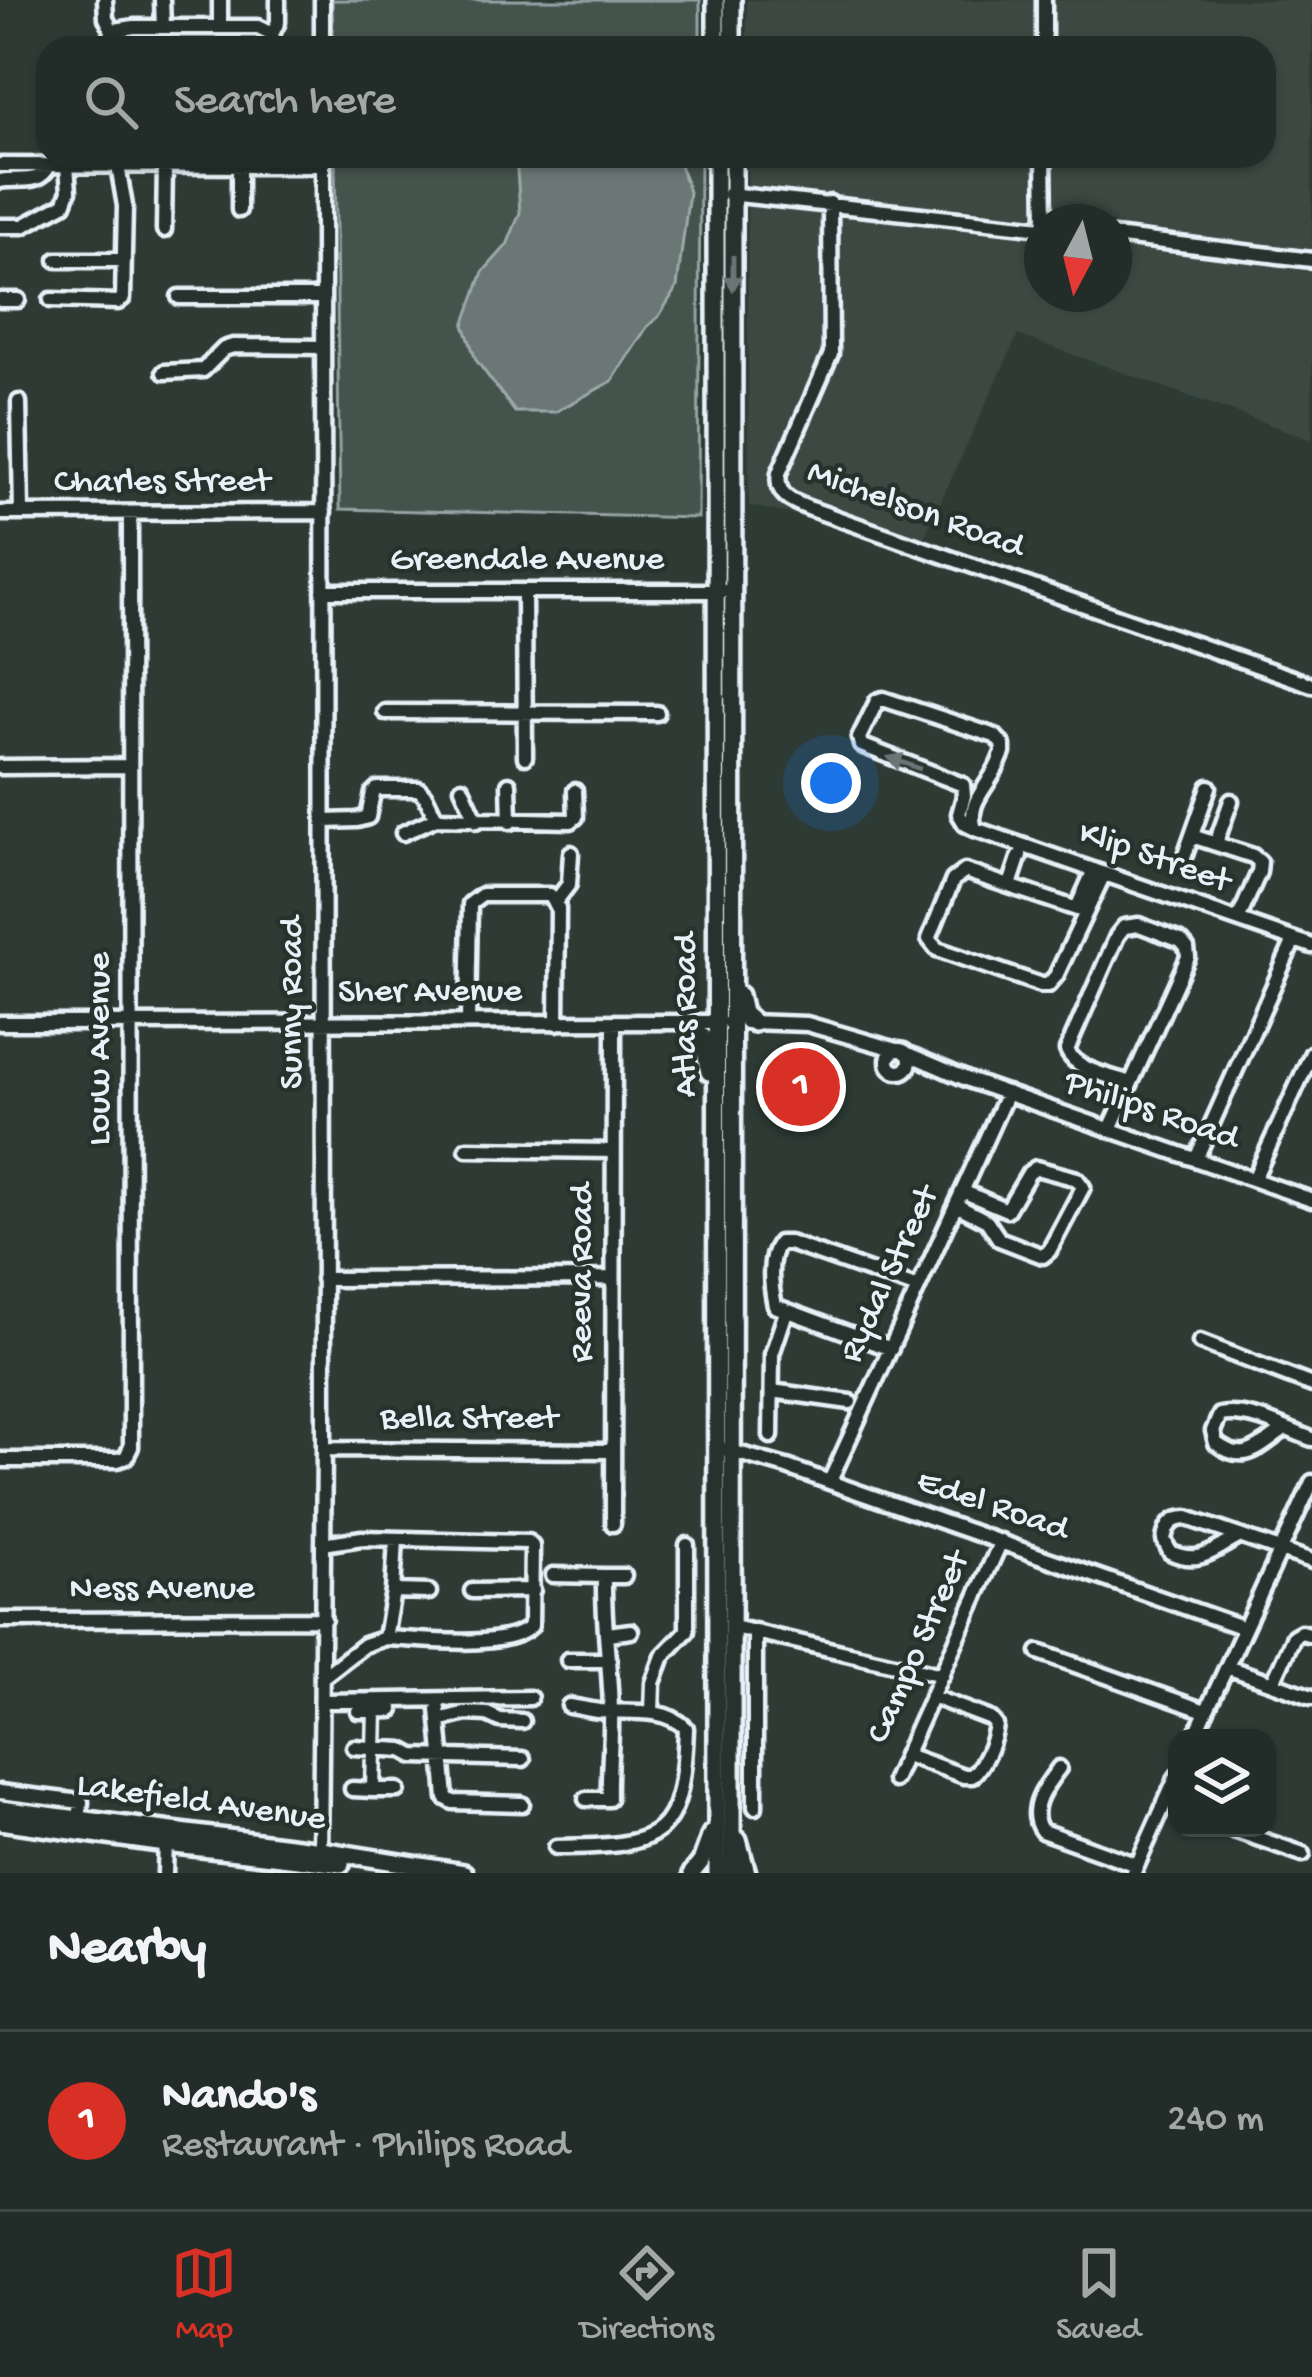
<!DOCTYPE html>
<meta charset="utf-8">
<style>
body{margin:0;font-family:"Gochi Hand",sans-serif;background:#2e3834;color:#f1f3f6}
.controls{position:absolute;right:36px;bottom:36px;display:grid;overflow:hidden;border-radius:24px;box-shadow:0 3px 9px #0004}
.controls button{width:108px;height:108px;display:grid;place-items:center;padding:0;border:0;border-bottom:3px solid #3f4845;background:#222c28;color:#f1f3f6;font:60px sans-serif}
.compass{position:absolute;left:1024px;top:204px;width:108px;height:108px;border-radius:50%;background:#222c28;box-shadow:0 3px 9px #0004;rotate:187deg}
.you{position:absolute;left:831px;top:783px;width:42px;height:42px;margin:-30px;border:9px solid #fff;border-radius:50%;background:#1a73e8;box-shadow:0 0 0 18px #1a73e833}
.badge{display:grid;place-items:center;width:78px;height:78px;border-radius:50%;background:#d93025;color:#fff;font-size:39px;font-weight:700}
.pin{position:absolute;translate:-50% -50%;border:6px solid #fff;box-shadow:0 3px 12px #0006}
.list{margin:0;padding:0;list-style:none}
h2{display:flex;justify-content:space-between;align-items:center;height:156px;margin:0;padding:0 48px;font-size:51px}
h2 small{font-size:39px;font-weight:400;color:#a2a7a8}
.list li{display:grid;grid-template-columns:78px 1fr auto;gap:36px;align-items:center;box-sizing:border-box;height:180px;padding:0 48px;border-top:3px solid #3f4845}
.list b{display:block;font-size:45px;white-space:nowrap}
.list p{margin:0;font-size:39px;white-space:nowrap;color:#a2a7a8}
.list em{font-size:39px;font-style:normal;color:#a2a7a8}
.icon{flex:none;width:66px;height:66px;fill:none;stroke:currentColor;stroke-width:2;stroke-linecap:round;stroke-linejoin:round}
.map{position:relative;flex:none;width:1312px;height:1873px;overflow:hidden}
.search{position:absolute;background:#222c28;box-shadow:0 3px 9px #0004;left:36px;right:36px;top:36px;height:132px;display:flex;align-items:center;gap:30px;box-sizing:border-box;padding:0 42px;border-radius:36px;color:#a2a7a8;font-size:45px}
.sheet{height:336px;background:#222c28}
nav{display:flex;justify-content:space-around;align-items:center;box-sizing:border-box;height:168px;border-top:3px solid #3f4845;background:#222c28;font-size:33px;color:#a2a7a8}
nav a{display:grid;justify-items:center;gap:6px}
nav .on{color:#d93025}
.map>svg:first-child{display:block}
.built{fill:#3b4843;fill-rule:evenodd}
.green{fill:#45524e;stroke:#96a2a3;stroke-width:3}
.water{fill:#6b7775;stroke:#9da8a9;stroke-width:3}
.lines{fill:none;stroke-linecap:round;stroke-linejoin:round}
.minor-casing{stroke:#e8f1f8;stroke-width:21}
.major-casing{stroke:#e8f1f8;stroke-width:24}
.minor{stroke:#26332d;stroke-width:12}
.major{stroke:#26332d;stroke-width:15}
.oneway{fill:#6a7674}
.labels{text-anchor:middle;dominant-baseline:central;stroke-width:9;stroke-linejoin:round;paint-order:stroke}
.street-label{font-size:36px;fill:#e8f1f8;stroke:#26332d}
</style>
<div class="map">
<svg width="1312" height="1873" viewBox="0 0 1312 1873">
<rect width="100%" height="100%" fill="#2e3b35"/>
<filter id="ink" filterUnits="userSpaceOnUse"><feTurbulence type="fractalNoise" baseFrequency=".00833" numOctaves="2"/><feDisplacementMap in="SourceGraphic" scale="24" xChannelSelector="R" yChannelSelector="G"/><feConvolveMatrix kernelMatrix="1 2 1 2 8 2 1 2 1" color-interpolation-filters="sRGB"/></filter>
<g filter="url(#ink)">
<path class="built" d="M747 0H1312V440L1018 335 923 540 749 506 747 156H1264V48H747ZM1042 222H1114V294H1042Z"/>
<path class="green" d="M332 0H700V48H333Z
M335 156H700L698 518 340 509Z"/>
<path class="water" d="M516 156H677L689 192 677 287 659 316 647 327 612 381 555 412H515L476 360 464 325 483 272 507 245 520 213Z"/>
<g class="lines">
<g class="minor-casing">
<path id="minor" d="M105 0 106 18 113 33
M162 0 163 27
M220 0V27
M322 0V48
M1044 0V48
M272 34 278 22V0
M109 48 110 37 115 30 134 27H258L272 34 275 48
M1044 156 1045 222
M0 165 307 166 323 163
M0 181C19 177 39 186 49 166
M729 194 1042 228
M830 203 831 354 779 473C775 496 792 502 811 509L1312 685
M239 210V166
M0 226H23L64 204 69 191 67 166
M164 230 165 166
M1114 236 1312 260
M57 260H124
M179 297H322
M0 300H18
M51 300 118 302 123 298 125 206 118 166
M164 372 203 370 224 349 233 346 323 347
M19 402 21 513
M0 513 324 512
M323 591H731
M524 592 525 757
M385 712 657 713
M0 767 130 766
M509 784 510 822
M462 788 477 821
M368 817 373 793 377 789H419L426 797 436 818 403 833
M436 818 571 821 576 817 575 791
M325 821 357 820 368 817
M975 829C967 805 983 792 994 772 998 766 1000 759 1003 753V745L995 736 883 699 877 701 859 738 861 745 963 785 964 796 959 814 965 824 975 829 1312 946
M1192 836 1253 856 1260 862 1259 872 1238 920
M1216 843 1231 801
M1185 855 1209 787
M1010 885 1020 855
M556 901 569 884 571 853
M1077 908 1094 870
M1086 912 965 871 953 880 929 939 937 949 1041 985H1048L1056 976 1104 874
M468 1022 470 904 482 895H550L558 908 557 1023
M746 1022 807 1024 897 1050
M0 1023 720 1022
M888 1061a11 11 0 1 1 22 0a11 11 0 1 1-22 0Z
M906 1053 971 1081 1312 1200
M1110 1129 1188 957 1187 948 1181 941 1139 925 1124 927 1117 936 1067 1050C1075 1070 1110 1076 1130 1083
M467 1149 613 1151
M1196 1159 1294 940
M1254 1179 1312 1053
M956 1205 987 1221 999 1239 1043 1256 1049 1251 1083 1187 1077 1179 1036 1168 1029 1173 1007 1210 962 1191
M323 1279 613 1278
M1200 1342 1312 1385
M891 1349 775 1306C771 1287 767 1259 779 1243H789L918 1288
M772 1391 850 1402
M1285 1429C1260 1446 1245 1466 1216 1443L1213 1431 1220 1415C1249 1409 1285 1429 1312 1439
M771 1436 772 1354 786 1312
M324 1449 613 1451
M724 1449 787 1467 1244 1628
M0 1460H118L126 1457 131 1447 130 513
M830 1481 1007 1093
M613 1524 614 1022
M1240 1536C1214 1550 1199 1566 1170 1552L1164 1540C1166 1525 1173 1518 1187 1518L1312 1561
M323 1544 362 1538 528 1542 532 1546 531 1626C505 1651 422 1639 385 1638L393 1591 396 1539
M553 1575 604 1576C603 1621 610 1666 611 1712 612 1742 608 1768 609 1799H586
M604 1576H624
M393 1591 429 1592
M472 1591 533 1590
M0 1620 324 1619
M733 1627 942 1675
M755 1631V1807
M608 1634 631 1631
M1039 1652 1205 1711
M568 1660H609
M1227 1667 1312 1697
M324 1676 364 1645 385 1638
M1273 1682 1294 1636 1301 1632 1312 1635
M323 1701 530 1698
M438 1709 446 1798 453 1802 522 1804
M375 1710 373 1790H398
M358 1711 392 1710
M652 1712 653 1683 663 1656 687 1631V1545
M439 1720 466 1713 487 1714 500 1720 522 1721
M1194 1738 1312 1482
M354 1747 403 1750 414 1756 523 1759
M906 1755 964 1776H972C984 1764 994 1742 996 1725L991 1719 933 1697
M1059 1768C1046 1785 1026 1810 1042 1831L1137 1865
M894 1780 1001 1541
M352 1789 373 1790
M0 1792 81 1802 79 1819
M1228 1828 1303 1854
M556 1847C663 1846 682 1840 686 1728 664 1706 628 1713 599 1711 589 1710 579 1707 569 1706
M320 1859 324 1449 323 156
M1134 1872 1177 1776
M165 1873 166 1838"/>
</g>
<g class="major-casing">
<path id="major" d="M716 0V48
M732 48V0
M716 156 717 1873
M739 995 743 1013 754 1023
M688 1022 702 1036 709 1072
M0 1809 321 1850 464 1873
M0 1821 166 1844 341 1864
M738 1840 747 1873
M692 1873 701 1862 711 1834
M732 1873 733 156"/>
</g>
<use href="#minor" class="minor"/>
<use href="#major" class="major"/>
</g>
<defs><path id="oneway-solid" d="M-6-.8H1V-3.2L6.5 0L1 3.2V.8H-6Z" transform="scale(3)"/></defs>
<g class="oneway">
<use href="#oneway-solid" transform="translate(733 273) rotate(90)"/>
<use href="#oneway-solid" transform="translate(904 763) rotate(-160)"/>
</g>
</g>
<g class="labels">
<g class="street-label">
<text x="162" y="483">Charles Street</text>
<text transform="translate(915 511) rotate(20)">Michelson Road</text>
<text x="527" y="561">Greendale Avenue</text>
<text transform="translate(1154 859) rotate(19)">Klip Street</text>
<text x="430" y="993">Sher Avenue</text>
<text transform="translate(293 1003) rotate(-90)">Sunny Road</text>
<text transform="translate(687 1015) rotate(-90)">Atlas Road</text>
<text transform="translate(101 1049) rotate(-90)">Louw Avenue</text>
<text transform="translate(1151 1112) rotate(19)">Philips Road</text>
<text transform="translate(583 1273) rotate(-90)">Reeva Road</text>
<text transform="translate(891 1275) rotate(-65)">Rydal Street</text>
<text x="469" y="1420">Bella Street</text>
<text transform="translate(992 1507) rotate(19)">Edel Road</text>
<text x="162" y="1590">Ness Avenue</text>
<text transform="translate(920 1648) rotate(-66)">Campo Street</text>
<text transform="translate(201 1804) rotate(8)">Lakefield Avenue</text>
</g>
</g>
</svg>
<div class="controls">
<button><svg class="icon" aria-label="layers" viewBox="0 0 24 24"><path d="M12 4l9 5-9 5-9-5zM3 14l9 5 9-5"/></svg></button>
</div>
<svg class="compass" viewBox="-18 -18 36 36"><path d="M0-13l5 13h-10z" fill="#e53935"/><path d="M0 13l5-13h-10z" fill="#a2a7a8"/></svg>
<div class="you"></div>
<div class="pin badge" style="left:801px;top:1087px">1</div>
<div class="search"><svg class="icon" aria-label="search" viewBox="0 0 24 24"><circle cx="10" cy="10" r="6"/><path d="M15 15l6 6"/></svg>Search here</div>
</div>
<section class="sheet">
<h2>Nearby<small></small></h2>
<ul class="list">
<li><span class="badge">1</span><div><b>Nando's</b><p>Restaurant · Philips Road</p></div><em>240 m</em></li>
</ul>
</section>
<nav>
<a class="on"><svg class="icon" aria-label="map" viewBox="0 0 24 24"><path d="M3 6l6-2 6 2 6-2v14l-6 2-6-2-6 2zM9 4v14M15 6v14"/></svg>Map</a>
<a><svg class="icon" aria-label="directions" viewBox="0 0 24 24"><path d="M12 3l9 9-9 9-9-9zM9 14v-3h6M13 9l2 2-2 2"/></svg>Directions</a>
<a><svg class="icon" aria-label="saved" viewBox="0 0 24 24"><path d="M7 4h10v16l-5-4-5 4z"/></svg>Saved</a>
</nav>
